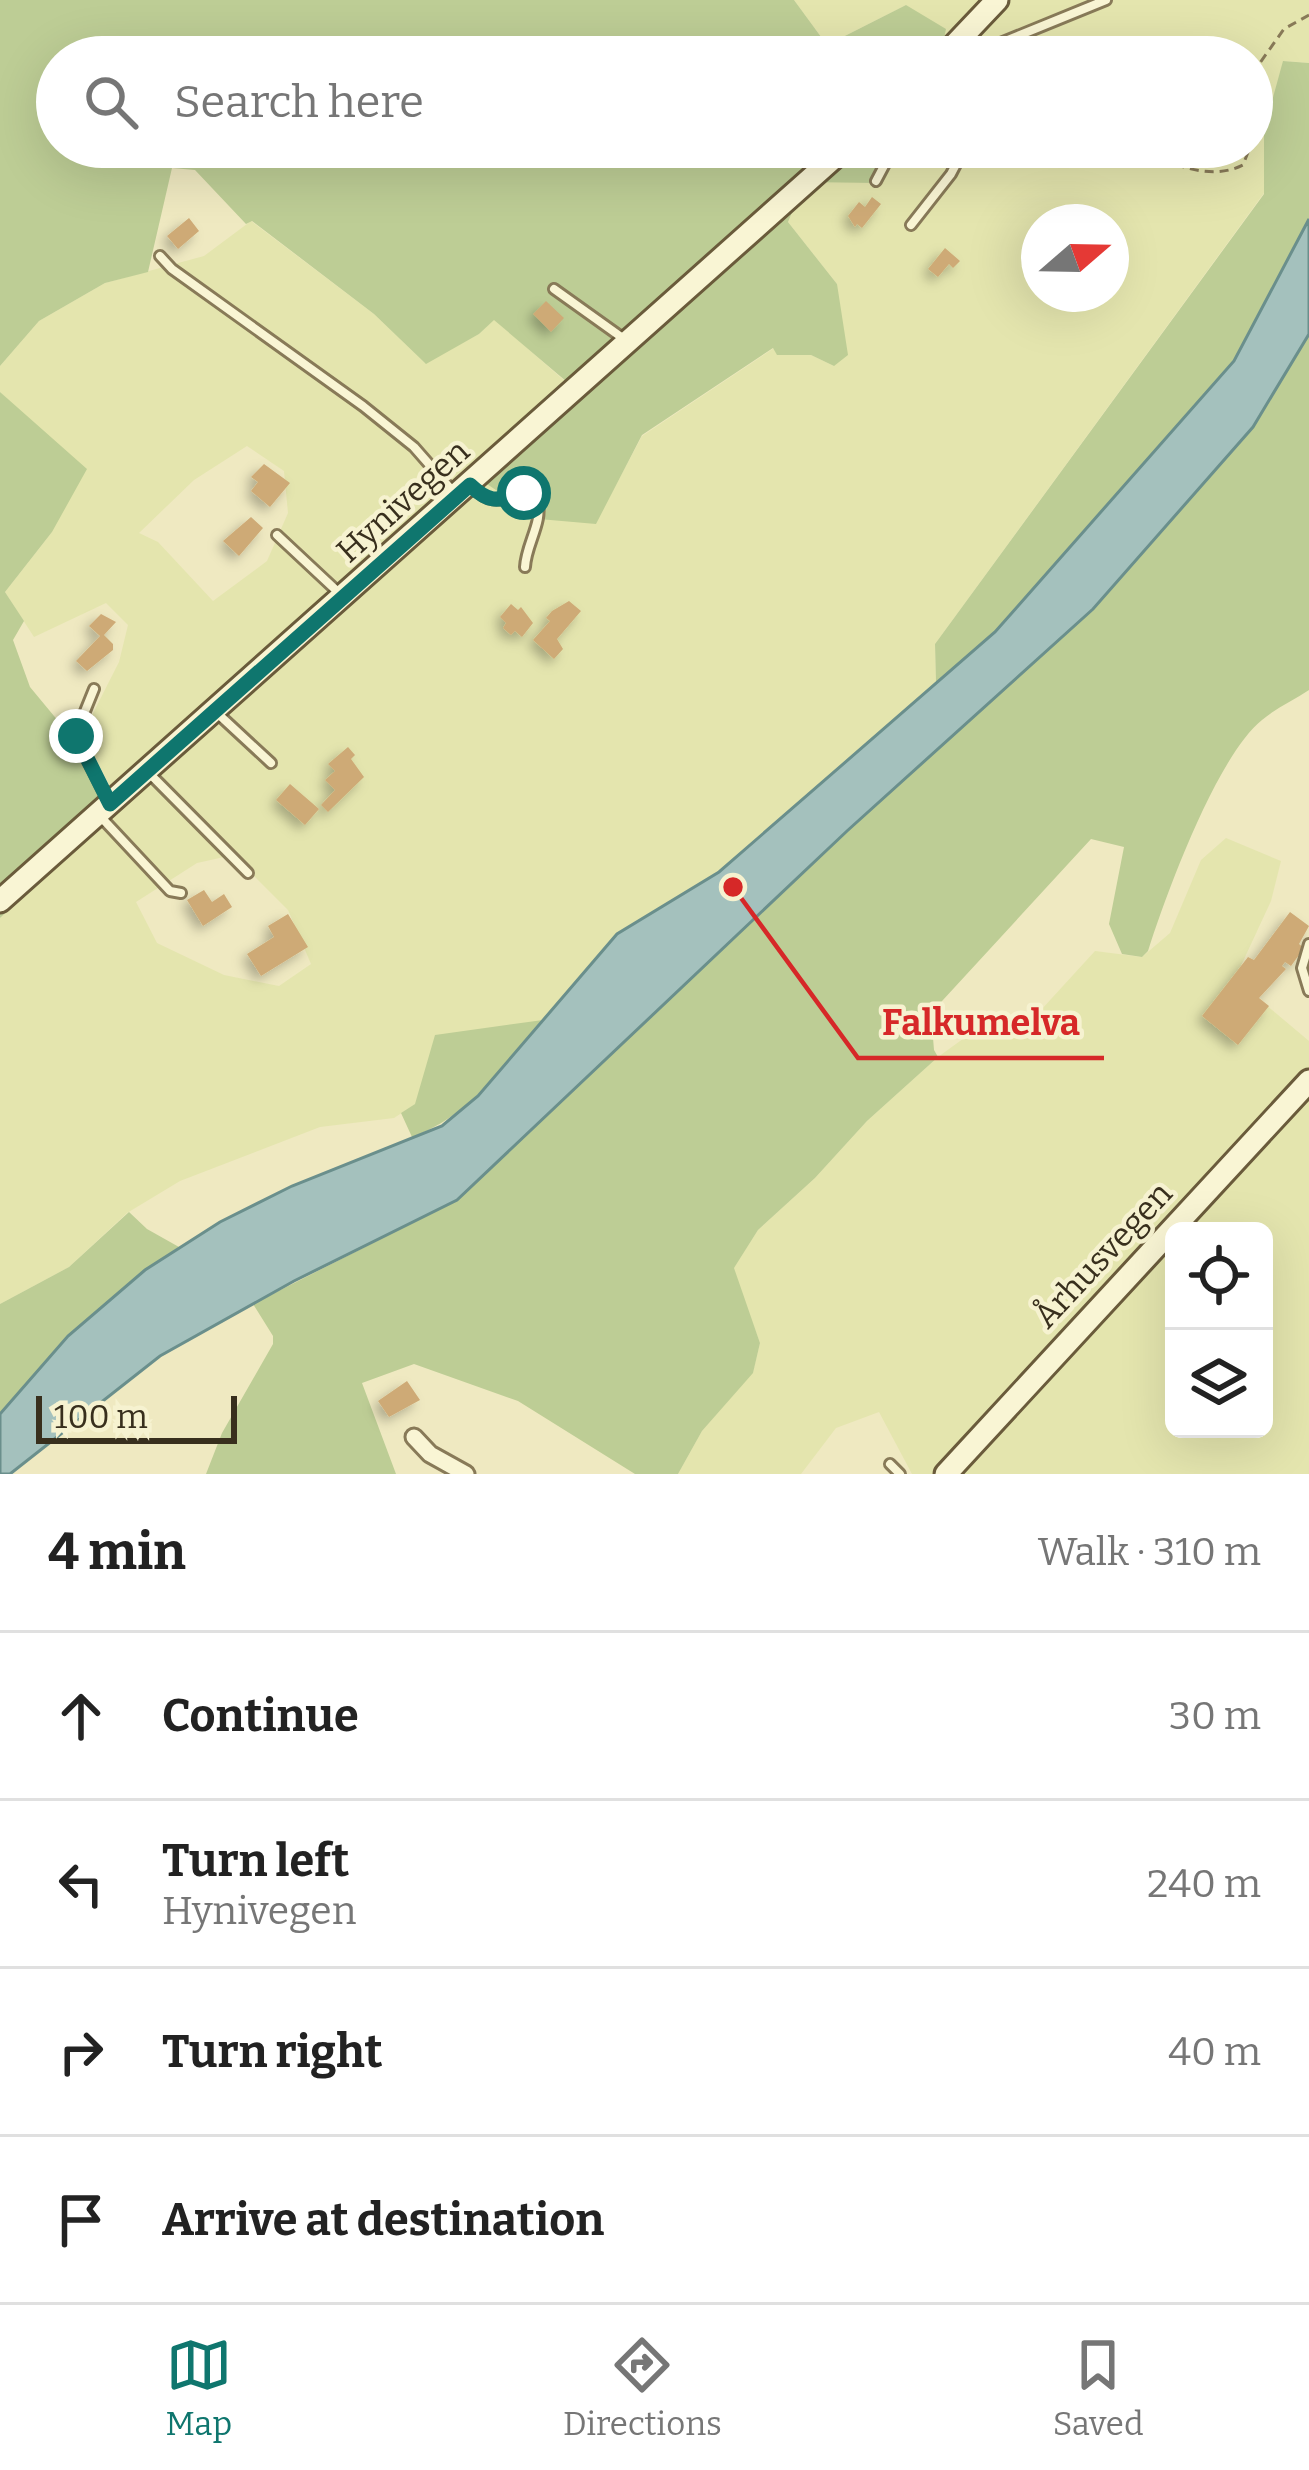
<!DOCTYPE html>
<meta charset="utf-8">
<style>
body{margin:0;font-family:Bitter,serif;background:#f2f2f2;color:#222}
.controls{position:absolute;right:36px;bottom:36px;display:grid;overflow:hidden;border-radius:18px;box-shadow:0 12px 48px #0002}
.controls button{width:108px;height:108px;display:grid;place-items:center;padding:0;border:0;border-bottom:3px solid #e0e0e0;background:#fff;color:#222;font:60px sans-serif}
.compass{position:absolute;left:1021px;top:204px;width:108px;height:108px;border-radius:50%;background:#fff;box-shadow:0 12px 48px #0002;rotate:70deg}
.scale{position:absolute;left:36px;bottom:30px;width:201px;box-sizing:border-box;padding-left:12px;border:6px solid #382f1d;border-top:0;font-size:33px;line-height:42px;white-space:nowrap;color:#382f1d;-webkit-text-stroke:9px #f6f2d0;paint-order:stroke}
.stop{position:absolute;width:36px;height:36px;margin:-27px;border:9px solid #0f766e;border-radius:50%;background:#fff}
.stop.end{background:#0f766e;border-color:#fff;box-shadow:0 3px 12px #0008}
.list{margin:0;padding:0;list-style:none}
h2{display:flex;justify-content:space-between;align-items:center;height:156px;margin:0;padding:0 48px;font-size:51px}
h2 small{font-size:39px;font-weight:400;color:#767676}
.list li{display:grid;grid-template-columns:78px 1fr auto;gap:36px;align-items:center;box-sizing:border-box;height:168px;padding:0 48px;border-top:3px solid #e0e0e0}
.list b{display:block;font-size:45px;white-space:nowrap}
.list p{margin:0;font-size:39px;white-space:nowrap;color:#767676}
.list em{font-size:39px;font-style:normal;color:#767676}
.icon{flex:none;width:66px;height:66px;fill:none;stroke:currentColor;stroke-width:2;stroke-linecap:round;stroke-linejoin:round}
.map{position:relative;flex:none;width:1309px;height:1474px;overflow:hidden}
.search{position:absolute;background:#fff;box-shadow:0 12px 48px #0002;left:36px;right:36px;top:36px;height:132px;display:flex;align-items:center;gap:30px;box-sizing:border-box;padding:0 42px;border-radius:66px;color:#767676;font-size:45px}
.sheet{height:828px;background:#fff}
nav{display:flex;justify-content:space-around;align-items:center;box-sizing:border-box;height:168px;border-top:3px solid #e0e0e0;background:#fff;font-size:33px;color:#767676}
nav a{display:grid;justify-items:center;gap:6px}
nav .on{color:#0f766e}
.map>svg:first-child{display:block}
.farmland{fill:#e4e5ae;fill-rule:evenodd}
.green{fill:#bdcd95}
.water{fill:#a4c1bd;stroke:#6a8f8c;stroke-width:3}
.building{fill:#ceaa76;filter:url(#shadow)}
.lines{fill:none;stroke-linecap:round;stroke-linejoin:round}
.lane-casing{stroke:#887a58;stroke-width:14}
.street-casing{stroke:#887a58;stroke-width:21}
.secondary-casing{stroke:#6a5b3b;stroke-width:27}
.path{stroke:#887a58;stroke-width:3;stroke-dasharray:9 6;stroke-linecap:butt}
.lane{stroke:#f9f5d4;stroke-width:8}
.street{stroke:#f9f5d4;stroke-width:15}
.secondary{stroke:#f9f5d4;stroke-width:21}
.route{stroke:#0f766e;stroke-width:15}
.labels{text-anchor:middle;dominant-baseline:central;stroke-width:9;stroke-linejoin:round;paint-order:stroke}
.street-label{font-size:33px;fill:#382f1d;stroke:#f6f2d0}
.leader{fill:none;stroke:#d62828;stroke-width:4.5}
.callout-dot{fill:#d62828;stroke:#f6f2d0;stroke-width:4.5}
.callout-label{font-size:36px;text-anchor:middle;font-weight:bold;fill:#d62828;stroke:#f6f2d0;stroke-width:9;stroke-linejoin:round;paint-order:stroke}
</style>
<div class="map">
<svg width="1309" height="1474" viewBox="0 0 1309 1474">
<defs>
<filter id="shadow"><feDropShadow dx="-5.5" dy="5.5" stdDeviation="6" flood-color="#0004"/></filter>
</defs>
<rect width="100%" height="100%" fill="#efe9c1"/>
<path class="farmland" d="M794 0H1309V63L1284 61 1264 130V193L935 644 936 681 995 632 719 872 617 934 478 1096 541 1021 394 1118 320 1127 180 1181 127 1213 69 1267 0 1304V918L99 827 117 800 83 733 119 662 128 625 106 603 34 637 5 592 52 532 30 421 0 392V366L39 321 105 283 204 256 251 221 374 314 425 363 479 334 494 319 567 383 595 524 642 436 774 348 777 354 811 355 834 366 837 284 788 222 805 182 896 147H1252V57H940L906 5 827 45ZM1039 222H1111V294H1039ZM247 446 284 471 288 513 267 561 213 601 158 542 139 533 194 480ZM233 855 288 910 311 964 279 986 224 975 157 943 136 902 197 863Z
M1226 838 1281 861 1271 901 1239 970 1259 999 1309 1041V1474H912L879 1412 836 1428 801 1474H678L702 1431 753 1372 760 1343 733 1269 758 1230 815 1178 867 1121 938 1057 989 1020 1041 1010 1095 951 1142 957 1170 933 1201 860ZM1174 1231H1264V1429H1174Z"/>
<path class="green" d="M0 0H794L827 45 906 5 946 29 940 57H57V147H896L876 183 805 182 788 222 837 284 848 355 834 366 811 355H777L773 348 642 435 596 524 539 519 481 480 567 382 494 320 479 334 426 364 374 314 252 221 246 224 195 170 172 168 148 272 105 283 39 321 0 366Z
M1283 61 1309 63V219L1234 361 995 632 936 682 935 644 1264 194V130Z
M1309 334V690C1294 700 1276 708 1262 720 1217 756 1166 894 1148 951L1142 957 1122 954 1109 924 1124 847 1091 839 931 1013 934 1050 938 1057 867 1121 815 1178 758 1230 734 1268 760 1343 753 1373 702 1431 678 1474H635L518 1401 414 1364 362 1383 396 1474H206L222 1433 273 1344V1336L253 1304 457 1200 847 831 1094 609 1253 427Z
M0 392 87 469 52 532 5 592 24 621 13 640 30 687 78 745 103 809 97 828 0 918Z
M543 1020C504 1066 470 1116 412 1137L401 1113 415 1104 435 1035Z
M129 1212 147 1229 179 1247C108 1294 56 1350 0 1414V1304L69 1267Z"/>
<path class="water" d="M1309 219V334L1253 427 1093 609 847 831 457 1200 294 1281 160 1356 10 1474H0V1414L68 1336 145 1270 220 1222 292 1186 442 1126 478 1096 617 934 719 872 995 632 1234 361Z"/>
<path class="building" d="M872 197 881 204 862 228 857 224 855 227 848 216 859 202 865 207Z
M189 218 199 231 178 249 167 236Z
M945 248 960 261 953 268 949 264 938 277 928 269Z
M546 301 564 318 551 332 533 314Z
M264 464 290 483 270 507 251 491 258 482 251 477Z
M251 517 263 528 239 556 223 541Z
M569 601 581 611 557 639 563 649 554 659 533 640 550 621 546 618 552 611Z
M511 604 518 610 521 607 533 623 522 637 515 631 511 635 503 628 506 623 500 617Z
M101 614 116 622 104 635 113 644V650L87 671 76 661 100 636 89 626Z
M348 747 355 755 351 759 364 777 328 812 321 805 335 790 325 780 335 771 328 764Z
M290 784 319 809 305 825 276 800Z
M204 890 212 902 224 894 232 907 203 926 187 900Z
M1290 912 1309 926 1299 944 1304 948 1291 966 1285 962 1282 966 1286 969 1259 998 1269 1006 1238 1045 1202 1016 1248 957 1254 960Z
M288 914 308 947 261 976 247 954 274 937 268 926Z
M407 1381 420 1400 389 1417 378 1401Z"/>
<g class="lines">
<g class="lane-casing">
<path id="lane" d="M976 53 1106 0
M876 181 894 147
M911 225 951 174 965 147
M160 256 172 269 363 406 414 447 456 495
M554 289 624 339
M471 486C491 506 499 500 524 493L537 501C544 521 526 544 525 567
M277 535 338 592
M94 689 75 736 109 802
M216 712 271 763
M148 772 248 873
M99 815 170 891 181 893
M1309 944 1302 968 1309 991
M890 1464 900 1474"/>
</g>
<g class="street-casing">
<path id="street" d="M414 1437 430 1454 466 1474"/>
</g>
<g class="secondary-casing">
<path id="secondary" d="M943 57 997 0
M0 901 846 147
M946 1474 1309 1081"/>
</g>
<path class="path" d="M1252 74 1284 29 1309 15
M1134 147C1167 161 1207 183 1243 165L1250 147"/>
<use href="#lane" class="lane"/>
<use href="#street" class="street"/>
<use href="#secondary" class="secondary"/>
</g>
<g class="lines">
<path class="route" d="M76 736 110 804 470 485C491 505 498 500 524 493"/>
</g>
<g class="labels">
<g class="street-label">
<text transform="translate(403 501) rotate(-42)">Hynivegen</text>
<text transform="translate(1103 1255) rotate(-47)">Århusvegen</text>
</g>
</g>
<path class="leader" d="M733 887L858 1058H1104"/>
<circle class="callout-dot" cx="733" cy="887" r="12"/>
<g class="callout-label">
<text x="981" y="1035">Falkumelva</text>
</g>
</svg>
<div class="controls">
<button><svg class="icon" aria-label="locate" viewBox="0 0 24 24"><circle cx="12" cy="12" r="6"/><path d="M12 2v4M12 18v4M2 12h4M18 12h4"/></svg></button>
<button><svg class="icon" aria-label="layers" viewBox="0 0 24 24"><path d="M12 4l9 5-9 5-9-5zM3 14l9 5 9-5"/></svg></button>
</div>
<svg class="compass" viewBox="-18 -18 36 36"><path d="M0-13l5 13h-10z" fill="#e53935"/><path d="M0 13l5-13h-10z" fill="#767676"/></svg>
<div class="scale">100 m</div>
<div class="stop" style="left:524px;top:493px"></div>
<div class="stop end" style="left:76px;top:736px"></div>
<div class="search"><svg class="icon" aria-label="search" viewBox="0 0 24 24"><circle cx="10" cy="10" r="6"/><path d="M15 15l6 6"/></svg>Search here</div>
</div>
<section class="sheet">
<h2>4 min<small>Walk · 310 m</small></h2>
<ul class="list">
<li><svg class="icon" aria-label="ahead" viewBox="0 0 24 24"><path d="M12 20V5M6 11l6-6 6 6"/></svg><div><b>Continue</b></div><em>30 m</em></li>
<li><svg class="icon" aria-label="left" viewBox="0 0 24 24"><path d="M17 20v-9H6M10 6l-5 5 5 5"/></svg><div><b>Turn left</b><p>Hynivegen</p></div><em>240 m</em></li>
<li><svg class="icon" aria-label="right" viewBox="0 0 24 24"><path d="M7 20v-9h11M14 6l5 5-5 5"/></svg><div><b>Turn right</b></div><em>40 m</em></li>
<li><svg class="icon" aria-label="arrive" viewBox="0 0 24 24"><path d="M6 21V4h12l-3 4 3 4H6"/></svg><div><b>Arrive at destination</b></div></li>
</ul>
</section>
<nav>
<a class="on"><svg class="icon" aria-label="map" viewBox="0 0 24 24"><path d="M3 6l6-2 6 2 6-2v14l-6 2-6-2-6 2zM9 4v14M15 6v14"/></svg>Map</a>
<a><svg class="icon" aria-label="directions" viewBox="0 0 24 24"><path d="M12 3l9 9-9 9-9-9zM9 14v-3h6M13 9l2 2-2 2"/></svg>Directions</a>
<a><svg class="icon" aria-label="saved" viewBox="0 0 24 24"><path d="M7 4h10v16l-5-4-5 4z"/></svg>Saved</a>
</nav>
